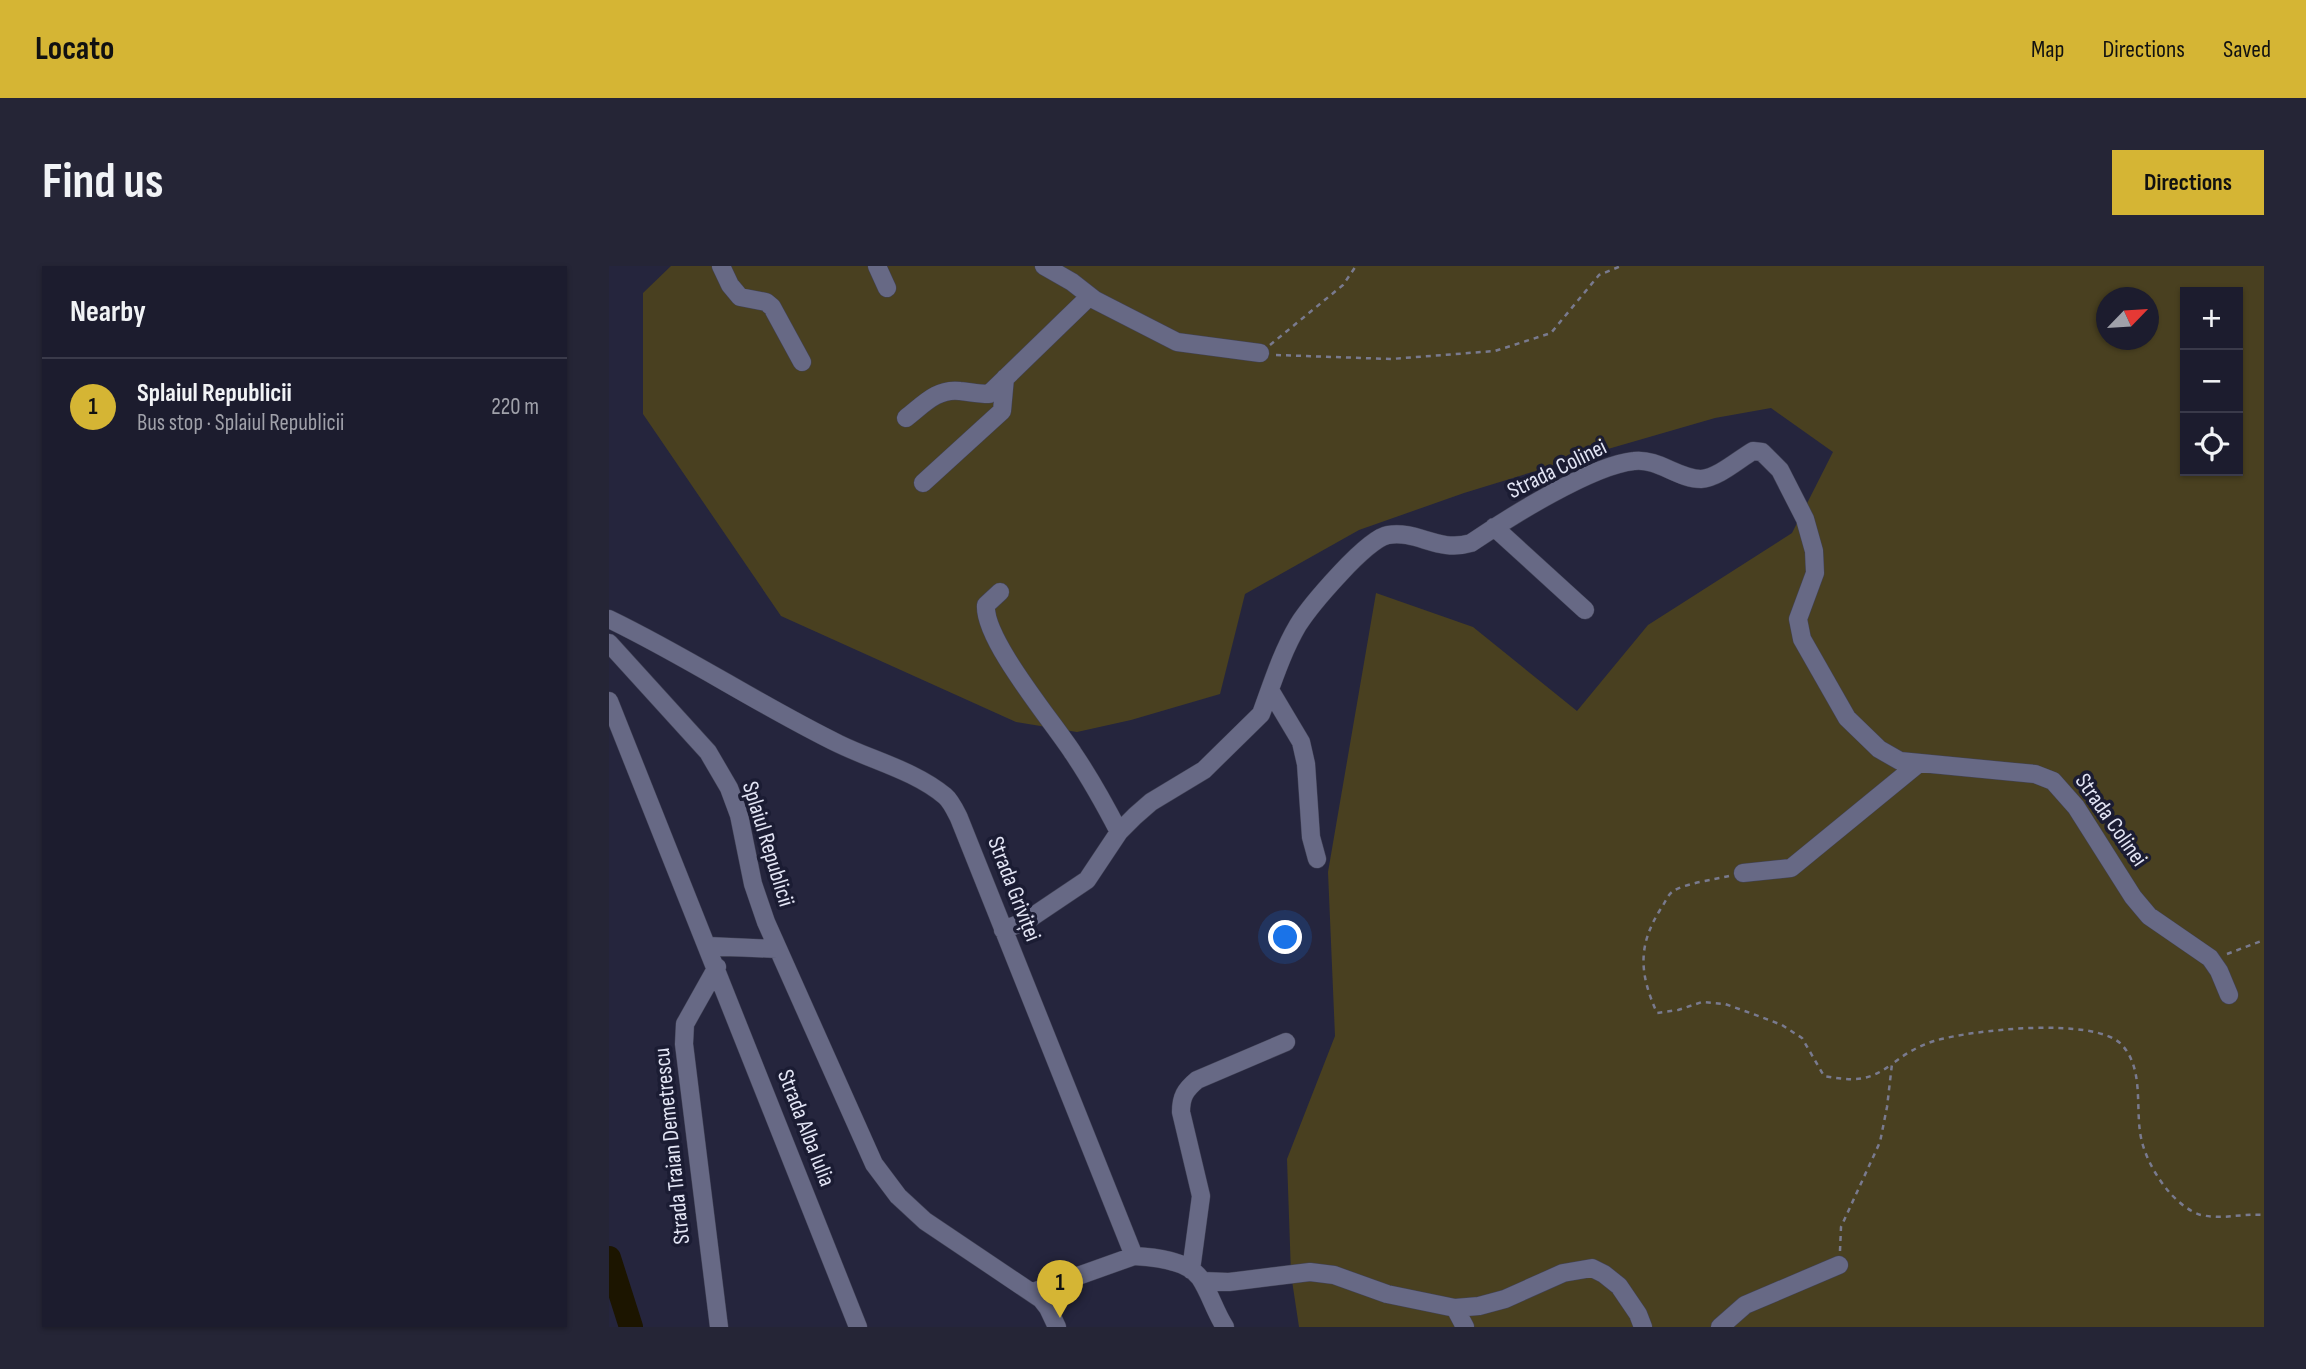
<!DOCTYPE html>
<meta charset="utf-8">
<style>
body{margin:0;font-family:"Sofia Sans Condensed",sans-serif;background:#252536;color:#f1f3f6}
.controls{position:absolute;right:21px;top:21px;display:grid;overflow:hidden;border-radius:0px;box-shadow:0 2px 5px #0004}
.controls button{width:63px;height:63px;display:grid;place-items:center;padding:0;border:0;border-bottom:2px solid #3a3a4a;background:#1c1c2e;color:#f1f3f6;font:35px sans-serif}
.compass{position:absolute;left:1487px;top:21px;width:63px;height:63px;border-radius:50%;background:#1c1c2e;box-shadow:0 2px 5px #0004;rotate:65deg}
.you{position:absolute;left:677px;top:672px;width:24px;height:24px;margin:-18px;border:5px solid #fff;border-radius:50%;background:#1a73e8;box-shadow:0 0 0 10px #1a73e833}
.badge{display:grid;place-items:center;width:46px;height:46px;border-radius:50%;background:#d5b534;color:#111;font-size:23px;font-weight:700}
.pin{position:absolute;translate:-50% -58px;filter:drop-shadow(0 2px 4px #0008)}
.pin::after{content:'';position:absolute;top:37px;width:24px;height:21px;background:inherit;clip-path:polygon(0 0,100% 0,50% 100%)}
.list{margin:0;padding:0;list-style:none}
h2{display:flex;justify-content:space-between;align-items:center;height:91px;margin:0;padding:0 28px;font-size:30px}
h2 small{font-size:23px;font-weight:400;color:#a0a1aa}
.list li{display:grid;grid-template-columns:46px 1fr auto;gap:21px;align-items:center;box-sizing:border-box;height:98px;padding:0 28px;border-top:2px solid #3a3a4a}
.list b{display:block;font-size:26px;white-space:nowrap}
.list p{margin:0;font-size:23px;white-space:nowrap;color:#a0a1aa}
.list em{font-size:23px;font-style:normal;color:#a0a1aa}
.icon{flex:none;width:38px;height:38px;fill:none;stroke:currentColor;stroke-width:2;stroke-linecap:round;stroke-linejoin:round}
.map{position:relative;flex:none;width:1655px;height:1061px;overflow:hidden;border-radius:0px}
header{display:flex;align-items:center;gap:42px;box-sizing:border-box;height:98px;padding:0 35px;background:#d5b534;color:#111}
header strong{font-size:33px}
nav{display:flex;gap:38px;margin-inline-start:auto;font-size:24px}
.intro{display:flex;align-items:center;justify-content:space-between;box-sizing:border-box;height:168px;padding:0 42px}
h1{margin:0;font-size:49px}
.button{padding:18px 32px;border-radius:0px;background:#d5b534;color:#111;font-size:24px;font-weight:700}
main{display:flex;gap:42px;padding:0 42px}
aside{flex:1;background:#1c1c2e;border-radius:0px;box-shadow:0 2px 5px #0004}
.map>svg:first-child{display:block}
.green{fill:#494020;fill-rule:evenodd}
.lines{fill:none;stroke-linecap:round;stroke-linejoin:round}
.river{stroke:#1c1500;stroke-width:24}
.minor-casing{stroke:#414256;stroke-width:19}
.path{stroke:#797a8e;stroke-width:2.5;stroke-dasharray:5 5;stroke-linecap:butt}
.minor{stroke:#676985;stroke-width:18}
.labels{text-anchor:middle;dominant-baseline:central;stroke-width:7;stroke-linejoin:round;paint-order:stroke}
.street-label{font-size:23px;fill:#e3e5f5;stroke:#1b1c33}
</style>
<header>
<strong>Locato</strong>
<nav><a>Map</a><a>Directions</a><a>Saved</a></nav>
</header>
<div class="intro"><h1>Find us</h1><a class="button">Directions</a></div>
<main>
<aside>
<h2>Nearby<small></small></h2>
<ul class="list">
<li><span class="badge">1</span><div><b>Splaiul Republicii</b><p>Bus stop · Splaiul Republicii</p></div><em>220 m</em></li>
</ul>
</aside>
<div class="map">
<svg width="1655" height="1061" viewBox="0 0 1655 1061">
<rect width="100%" height="100%" fill="#25253d"/>
<path class="green" d="M62 0H1655V1061H690L682 1008 678 893 726 770 719 606 767 327 864 361 968 445 1039 359 1183 267 1224 186 1162 142 1106 152 992 185 855 227 750 264 636 328 611 428 522 454 468 466 407 456 172 350 34 148V27ZM1576 26H1629V205H1576ZM1498 32H1540V74H1498Z"/>
<g class="lines">
<path class="river" d="M0 992 22 1061"/>
<g class="minor-casing">
<path id="minor" d="M112 0 121 19 131 31 157 36 163 41 193 96
M268 0 278 22
M435 0 463 16 486 34 568 76 651 87
M297 152C314 139 328 122 351 125 361 126 369 128 380 128L481 30
M314 217 393 145 396 112
M885 261 976 344
M391 326 377 339C374 373 444 456 464 487 481 512 496 539 510 566
M0 353C79 391 152 440 230 478 265 495 306 505 336 530 342 535 346 544 350 552L525 990
M0 377 99 486 120 522 130 549 144 618 157 656 265 898 289 930 316 955 432 1033 439 1042 448 1061
M661 424 692 476 697 498 702 571 708 593
M0 435 249 1061
M1134 607 1182 602 1309 498
M394 664 417 655 478 614 510 566 526 550 542 536 595 504 652 448C663 418 673 386 689 359 701 340 758 272 779 269 809 264 829 287 862 277 899 252 983 199 1025 195 1049 192 1069 213 1092 213 1109 212 1130 193 1144 185L1153 186 1171 204 1196 253 1205 285 1206 307 1189 353 1193 373 1238 452 1270 483 1291 495 1426 508 1444 515 1467 541 1524 631 1540 650 1601 692 1610 705 1620 729
M99 680 168 683
M108 701 76 758 75 778 110 1061
M582 1004 592 930 572 846C572 831 576 824 588 814L677 776
M593 1015 620 1016 701 1006 725 1009 778 1028 846 1042 870 1040 896 1033 954 1007 983 1002 995 1008 1010 1020 1029 1048 1034 1061
M424 1026 525 990C545 991 578 994 591 1012 601 1027 606 1046 616 1061
M846 1042 856 1061
M1111 1061 1136 1039 1230 999"/>
</g>
<path class="path" d="M661 79 734 19 747 0
M667 89 782 93 886 85 942 67 990 9 1012 0
M1120 610C1108 613 1072 618 1063 626 1058 630 1055 639 1051 644 1028 681 1031 709 1048 747L1069 744 1093 736 1116 738 1144 748 1173 759 1193 772 1215 810C1244 815 1259 816 1283 798
M1618 688 1655 674
M1231 985 1232 961 1271 876 1278 841 1283 798C1296 788 1309 780 1325 775 1361 764 1487 750 1513 779 1534 802 1527 837 1531 866 1534 888 1547 911 1561 927 1568 935 1581 946 1592 949 1616 954 1632 947 1655 949"/>
<use href="#minor" class="minor"/>
</g>
<g class="labels">
<g class="street-label">
<text transform="translate(948 203) rotate(-26)">Strada Colinei</text>
<text transform="translate(1502 554) rotate(55)">Strada Colinei</text>
<text transform="translate(159 578) rotate(73)">Splaiul Republicii</text>
<text transform="translate(405 623) rotate(69)">Strada Griviței</text>
<text transform="translate(197 862) rotate(69)">Strada Alba Iulia</text>
<text transform="translate(63 880) rotate(-96)">Strada Traian Demetrescu</text>
</g>
</g>
</svg>
<div class="controls">
<button>+</button>
<button>−</button>
<button><svg class="icon" aria-label="locate" viewBox="0 0 24 24"><circle cx="12" cy="12" r="6"/><path d="M12 2v4M12 18v4M2 12h4M18 12h4"/></svg></button>
</div>
<svg class="compass" viewBox="-18 -18 36 36"><path d="M0-13l5 13h-10z" fill="#e53935"/><path d="M0 13l5-13h-10z" fill="#a0a1aa"/></svg>
<div class="you"></div>
<div class="pin badge" style="left:451px;top:1052px">1</div>
</div>
</main>
